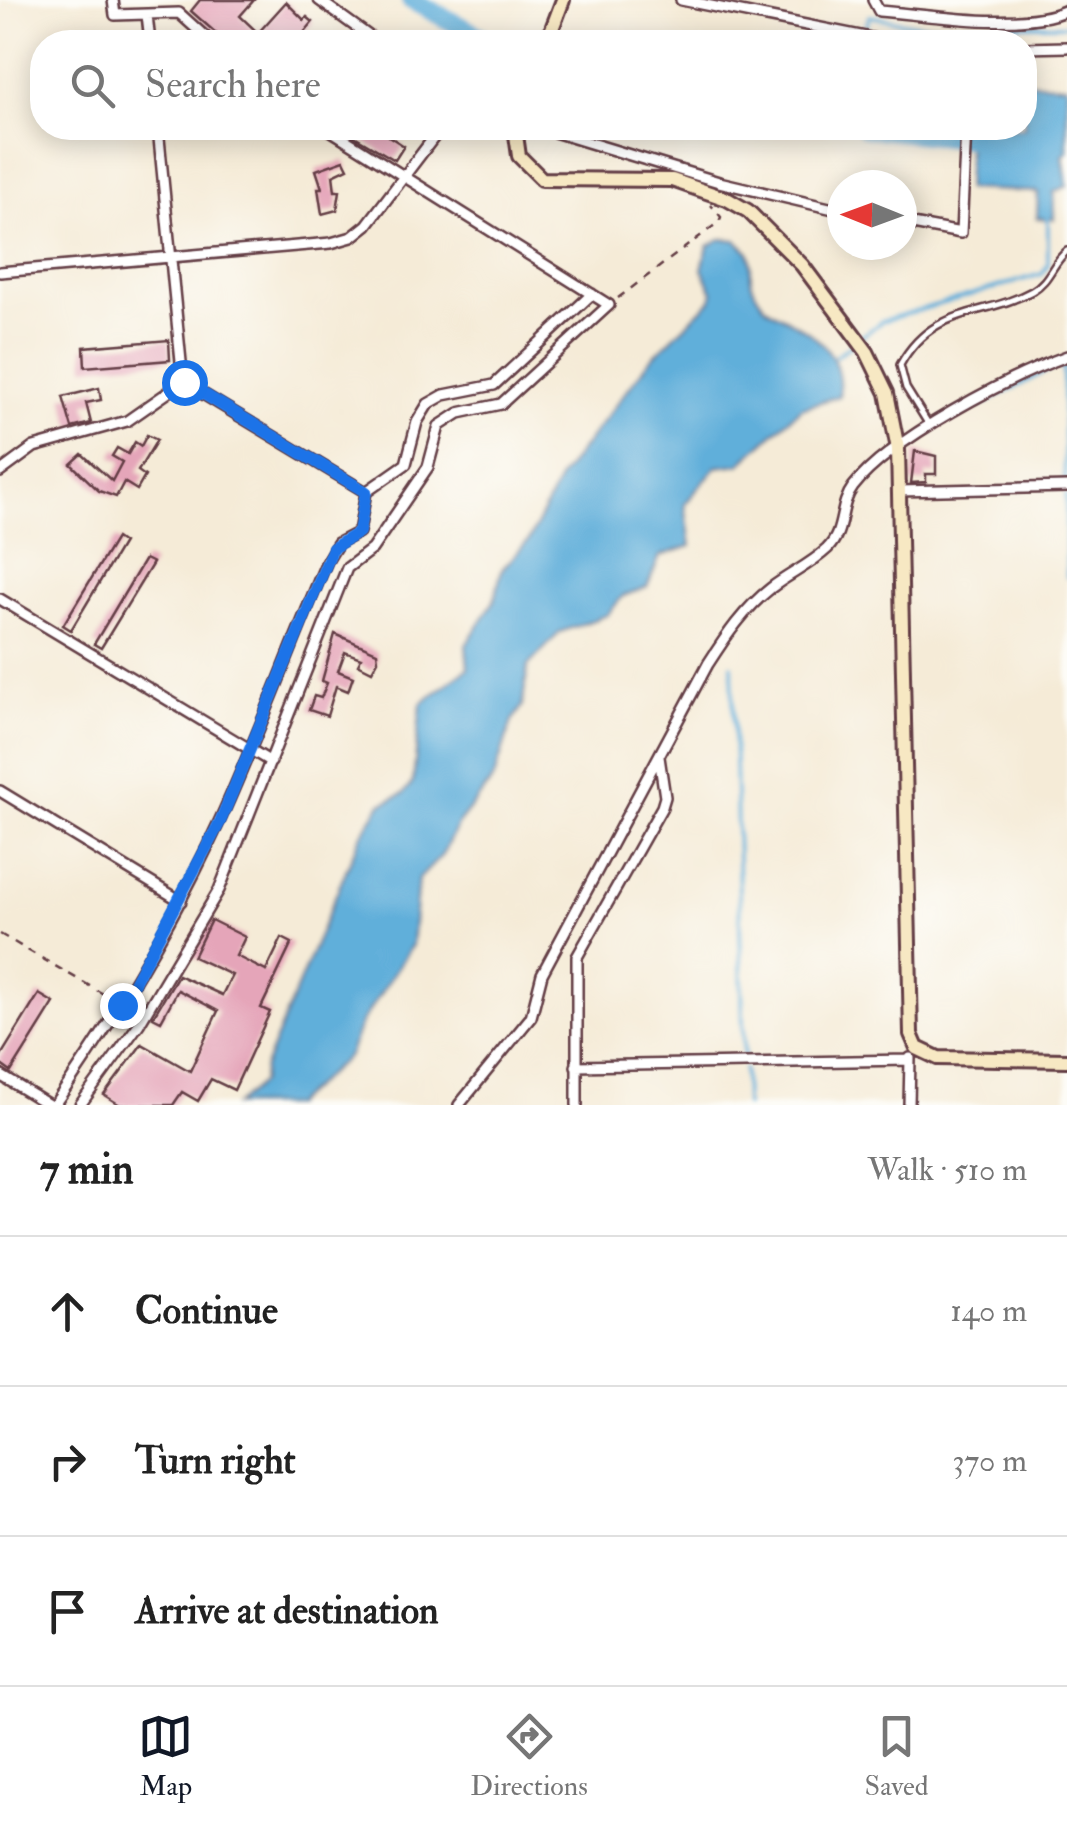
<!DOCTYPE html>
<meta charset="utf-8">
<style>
body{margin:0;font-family:"IM FELL Double Pica",serif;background:#f6f6f6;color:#222}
.compass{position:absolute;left:827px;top:170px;width:90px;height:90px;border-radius:50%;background:#fff;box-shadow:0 5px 25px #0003;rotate:271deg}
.stop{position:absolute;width:30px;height:30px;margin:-22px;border:8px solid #1a73e8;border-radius:50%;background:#fff}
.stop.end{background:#1a73e8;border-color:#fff;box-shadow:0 2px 10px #0008}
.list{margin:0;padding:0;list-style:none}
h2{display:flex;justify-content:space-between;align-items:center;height:130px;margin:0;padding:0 40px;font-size:42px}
h2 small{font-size:32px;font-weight:400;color:#767676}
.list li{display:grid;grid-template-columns:65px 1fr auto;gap:30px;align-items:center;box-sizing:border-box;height:150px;padding:0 40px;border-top:2px solid #e0e0e0}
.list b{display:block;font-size:38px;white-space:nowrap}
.list em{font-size:32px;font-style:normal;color:#767676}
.icon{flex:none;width:55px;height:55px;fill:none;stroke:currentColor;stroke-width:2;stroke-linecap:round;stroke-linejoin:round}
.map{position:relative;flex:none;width:1067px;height:1105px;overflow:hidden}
.search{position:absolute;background:#fff;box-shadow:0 5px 25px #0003;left:30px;right:30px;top:30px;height:110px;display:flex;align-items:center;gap:25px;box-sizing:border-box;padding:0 35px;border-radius:40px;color:#767676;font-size:38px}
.sheet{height:580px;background:#fff}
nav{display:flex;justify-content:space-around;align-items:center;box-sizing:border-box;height:140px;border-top:2px solid #e0e0e0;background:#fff;font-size:28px;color:#767676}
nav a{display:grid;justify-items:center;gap:5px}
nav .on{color:#111827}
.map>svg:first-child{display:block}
.water{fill:#60afda;stroke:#556782;stroke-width:2.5}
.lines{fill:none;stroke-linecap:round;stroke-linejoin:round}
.stream{stroke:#60afda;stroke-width:4}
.river{stroke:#60afda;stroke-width:20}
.building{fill:#e5a5b9}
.lane-casing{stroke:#643e45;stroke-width:10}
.street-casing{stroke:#643e45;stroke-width:14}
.secondary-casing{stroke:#643e45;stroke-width:18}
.path{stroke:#643e45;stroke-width:2.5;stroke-dasharray:8 8;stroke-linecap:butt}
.lane{stroke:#fff;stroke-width:5}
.street{stroke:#fff;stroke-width:9}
.secondary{stroke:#f7e8c3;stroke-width:12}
.route{stroke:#1a73e8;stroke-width:12}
</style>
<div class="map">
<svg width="1067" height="1105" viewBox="0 0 1067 1105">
<rect width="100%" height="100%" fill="#fdfcf7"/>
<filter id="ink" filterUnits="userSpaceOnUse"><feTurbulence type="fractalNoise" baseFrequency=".01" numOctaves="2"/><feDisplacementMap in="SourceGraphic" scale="20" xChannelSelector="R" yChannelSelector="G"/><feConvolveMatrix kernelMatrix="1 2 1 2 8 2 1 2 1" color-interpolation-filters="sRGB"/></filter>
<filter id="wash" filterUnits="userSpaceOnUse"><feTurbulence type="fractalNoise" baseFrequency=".0048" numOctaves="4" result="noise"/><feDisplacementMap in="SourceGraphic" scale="40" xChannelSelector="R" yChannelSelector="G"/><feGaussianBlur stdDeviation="2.25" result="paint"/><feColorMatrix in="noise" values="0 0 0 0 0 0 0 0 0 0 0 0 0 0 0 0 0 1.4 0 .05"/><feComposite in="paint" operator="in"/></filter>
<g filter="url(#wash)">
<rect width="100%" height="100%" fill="#f5ebd7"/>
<path class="water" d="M1025 82 1067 85V152L1063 155 1067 186 1054 192V219L1037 218 1038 192 966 189 969 128H1024Z
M721 239 736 240 749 252C756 272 742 275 762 302 767 310 778 315 787 319 821 338 843 356 839 396L801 408 740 464 716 467 685 504 691 546 660 556 647 587 623 596 607 615 560 632 528 666 522 707 512 721 494 778 457 825 442 855 418 880 412 945 361 1023 348 1056 293 1105H235L261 1083 264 1067 360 837 381 804 403 794 413 782 421 704 468 668 466 645 494 601 502 569 529 540 561 476 651 359 711 300 713 292 702 269 708 246Z"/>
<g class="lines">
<path class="stream" d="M867 25 869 16 919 25H1067
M836 356 882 321 1042 274 1048 264V215
M1063 369 1065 483
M979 406 1058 365 1067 366
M1066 495 1067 577
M732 665 744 1057
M744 1069 745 1105"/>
<path class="river" d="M411 0 490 42
M865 128 987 140"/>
</g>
<g id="blocks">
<path class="building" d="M200 0H254L240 16 258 33 286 2 304 20 307 17 313 22 296 42H270L260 35 253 42H226L191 11Z
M341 128H376L404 146 395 160Z
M344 160 348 168 333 175 335 191H340L337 210 322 214 318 188H322L316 170Z
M169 340 170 360 85 367 84 347Z
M99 388 101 400 86 403 91 423 72 428 63 397Z
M147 435 157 440 138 471 145 476 137 490 124 482 116 497 99 491 71 464 82 454 112 481 122 462 112 456 117 448 128 454 135 442 141 446Z
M915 451 936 456V474H926V482L911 483Z
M116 538 123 543 71 630 63 625Z
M145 559 153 563 101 648 94 644Z
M335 634 377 652 378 660 372 671 358 664 361 658 345 652 338 671 353 677 348 691 336 686 327 716 309 710 314 696 321 698 327 683 322 681Z
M211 920 245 937 236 956 266 971 282 938 292 943 261 1008 270 1012 234 1090 211 1079 198 1101 182 1092 173 1105H120L104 1095 142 1044 190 1071 218 1011 178 990 161 1021 153 1017 178 975 222 995 232 975 193 957Z
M39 994 54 1003 11 1072 0 1064V1057Z"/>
</g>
</g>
<g filter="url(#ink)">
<use href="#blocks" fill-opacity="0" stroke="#643e45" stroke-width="2.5"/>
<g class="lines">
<g class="lane-casing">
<path id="lane" d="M929 425 906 388 900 365C933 305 983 318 1032 291 1050 281 1052 263 1067 251"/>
</g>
<g class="street-casing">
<path id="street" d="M113 0 115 15 179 13 211 42
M319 0 377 42
M681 0 891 42
M873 0 879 11C931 15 1020 31 1067 10
M147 15 150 42
M1024 48 1067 47
M158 128 183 382
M541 128 719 182 842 211
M902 222 961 233 966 128
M0 272 331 243 352 237 367 225 441 128
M183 382 366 492
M0 472 34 447 127 421 183 382
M899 491 1067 487
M0 599 271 762
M0 791 181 901
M576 1066 909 1060
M0 1075 49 1105
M54 1105C117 1015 173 923 219 822 258 737 290 648 327 561L338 543 359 532 366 492 406 464 417 422 428 404 444 395 494 385 592 294
M80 1105 139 1024 219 890 347 568 372 549 428 467 439 426 459 413 501 404 609 305 327 128
M459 1105 531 1017 542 974 708 664C726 636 744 609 771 588 789 574 810 565 827 549 846 530 838 507 853 487 890 439 1009 377 1067 356
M577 1105V957L662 807 665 797 659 757
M909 1105 910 1058"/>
</g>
<g class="secondary-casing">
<path id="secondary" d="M547 42 563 0
M515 128 519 156 542 179 672 180 727 199 748 211 802 265 867 352 887 393 898 449 911 1034 917 1048 938 1058 1067 1060"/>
</g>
<path class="path" d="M618 298 719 222 721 217 711 205
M0 934 112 999"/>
<use href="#lane" class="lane"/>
<use href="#street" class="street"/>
<use href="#secondary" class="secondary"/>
</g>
</g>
<g class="lines" filter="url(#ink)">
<path class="route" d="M122 1005 220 822 333 548 359 532 366 492 184 382"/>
</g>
</svg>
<svg class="compass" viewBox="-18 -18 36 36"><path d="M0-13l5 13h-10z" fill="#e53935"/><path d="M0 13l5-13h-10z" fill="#767676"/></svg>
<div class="stop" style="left:184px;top:382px"></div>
<div class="stop end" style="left:122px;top:1005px"></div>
<div class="search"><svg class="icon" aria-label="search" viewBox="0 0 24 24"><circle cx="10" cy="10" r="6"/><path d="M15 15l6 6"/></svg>Search here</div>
</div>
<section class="sheet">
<h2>7 min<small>Walk · 510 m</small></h2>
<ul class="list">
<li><svg class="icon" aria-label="ahead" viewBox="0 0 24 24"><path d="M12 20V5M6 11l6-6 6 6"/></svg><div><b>Continue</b></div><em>140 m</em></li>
<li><svg class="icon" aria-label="right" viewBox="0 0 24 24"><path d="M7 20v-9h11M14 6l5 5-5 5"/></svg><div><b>Turn right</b></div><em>370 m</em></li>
<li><svg class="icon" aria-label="arrive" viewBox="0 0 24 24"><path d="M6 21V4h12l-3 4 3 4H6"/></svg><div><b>Arrive at destination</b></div></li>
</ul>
</section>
<nav>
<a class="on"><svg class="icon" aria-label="map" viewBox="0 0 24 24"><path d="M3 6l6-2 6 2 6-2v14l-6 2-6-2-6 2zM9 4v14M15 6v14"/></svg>Map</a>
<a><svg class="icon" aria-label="directions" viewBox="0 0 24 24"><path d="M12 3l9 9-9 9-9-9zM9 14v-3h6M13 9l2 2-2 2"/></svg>Directions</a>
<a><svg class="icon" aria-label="saved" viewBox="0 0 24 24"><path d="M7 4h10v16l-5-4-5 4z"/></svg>Saved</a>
</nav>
